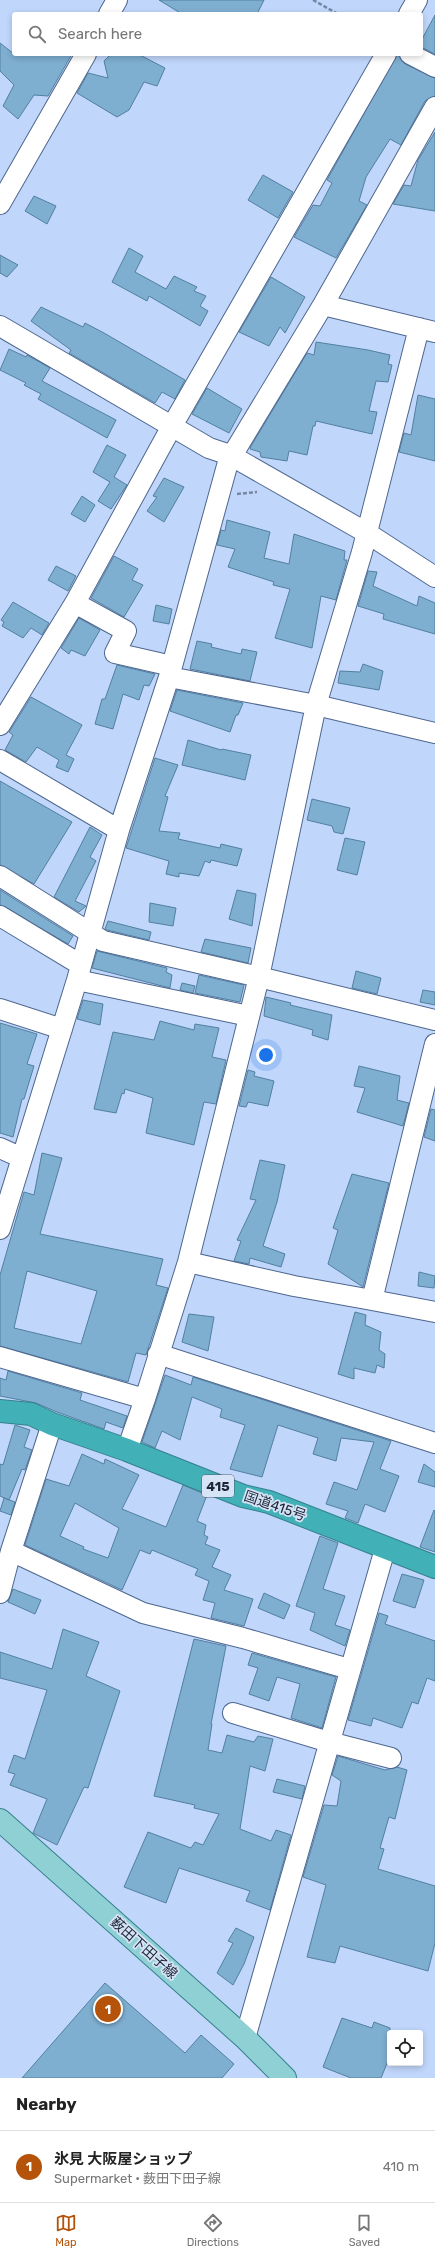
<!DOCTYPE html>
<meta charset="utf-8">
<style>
body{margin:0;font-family:Rubik,"Noto Sans JP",sans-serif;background:#f6f6f6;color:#222}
.controls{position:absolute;right:12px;bottom:12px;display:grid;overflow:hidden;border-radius:4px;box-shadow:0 2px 6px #0003}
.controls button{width:36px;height:36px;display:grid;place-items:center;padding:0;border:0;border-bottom:1px solid #e0e0e0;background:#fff;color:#222;font:20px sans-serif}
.you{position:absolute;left:266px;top:1055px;width:14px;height:14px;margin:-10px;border:3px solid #fff;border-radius:50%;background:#1a73e8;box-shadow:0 0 0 6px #1a73e833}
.badge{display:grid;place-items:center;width:26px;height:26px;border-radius:50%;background:#b45309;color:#fff;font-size:13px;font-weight:700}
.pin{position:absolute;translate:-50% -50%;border:2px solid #fff;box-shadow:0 1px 4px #0006}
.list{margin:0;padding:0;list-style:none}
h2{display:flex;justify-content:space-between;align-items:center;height:52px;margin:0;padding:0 16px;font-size:17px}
h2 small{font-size:13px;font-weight:400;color:#767676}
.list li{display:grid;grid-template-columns:26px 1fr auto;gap:12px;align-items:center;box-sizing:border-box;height:72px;padding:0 16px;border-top:1px solid #e0e0e0}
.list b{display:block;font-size:15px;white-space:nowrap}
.list p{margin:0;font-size:13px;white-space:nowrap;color:#767676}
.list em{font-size:13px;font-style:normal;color:#767676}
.icon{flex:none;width:22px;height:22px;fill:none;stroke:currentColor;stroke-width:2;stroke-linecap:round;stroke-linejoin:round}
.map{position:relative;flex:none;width:435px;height:2078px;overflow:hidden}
.search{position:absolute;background:#fff;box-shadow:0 2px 6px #0003;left:12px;right:12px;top:12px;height:44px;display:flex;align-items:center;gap:10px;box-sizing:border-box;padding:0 14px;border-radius:4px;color:#767676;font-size:15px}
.sheet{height:124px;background:#fff}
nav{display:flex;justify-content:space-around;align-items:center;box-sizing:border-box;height:56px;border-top:1px solid #e0e0e0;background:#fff;font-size:11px;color:#767676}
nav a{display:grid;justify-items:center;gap:2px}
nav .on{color:#b45309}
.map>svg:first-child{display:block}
.building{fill:#7eaed0;stroke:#5280a1;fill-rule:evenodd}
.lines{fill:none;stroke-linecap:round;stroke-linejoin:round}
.minor-casing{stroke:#4e678f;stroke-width:22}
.major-casing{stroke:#35808b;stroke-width:24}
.highway-casing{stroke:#35808b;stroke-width:24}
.path{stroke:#7788a5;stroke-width:2.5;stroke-dasharray:4 2;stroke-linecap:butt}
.minor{stroke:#fff;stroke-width:20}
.major{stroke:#8ed0d4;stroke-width:22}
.highway{stroke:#42b0b7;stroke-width:22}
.labels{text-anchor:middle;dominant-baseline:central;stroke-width:3.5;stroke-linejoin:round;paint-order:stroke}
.shield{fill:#d7e3f6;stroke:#555f72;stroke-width:1}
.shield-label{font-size:13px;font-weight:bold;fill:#1d2739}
.street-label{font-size:14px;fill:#1d2739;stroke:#d7e3f6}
</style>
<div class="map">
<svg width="435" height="2078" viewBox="0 0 435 2078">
<rect width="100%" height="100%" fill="#c0d6fb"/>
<path class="building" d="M159 0H264L257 14H182Z
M435 15V54L421 47V41Z
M0 43 14 54H72L48 96 34 95 18 119 3 106 14 85 0 71Z
M111 54H138L165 68 157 86 144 82 129 110 117 117 77 93 88 73 108 78 104 61Z
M397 54 405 64 435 78V96L425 101 401 145 390 139 366 177 359 201 367 205 336 258 294 237 313 205 320 206 332 183 327 180Z
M435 132V211L393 204 404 185 411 186 418 160Z
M263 175 293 192 278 218 248 200Z
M34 196 56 206 47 224 25 211Z
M129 248 143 256 135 272 166 289 174 276 197 287 194 291 206 296 200 306 208 311 200 326 149 296 147 301 112 282Z
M0 255 18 265 7 277 0 273Z
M271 277 305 297 285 333 280 327 269 346 239 332Z
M41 307 83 327 85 323 104 333 185 380 175 399 162 392 155 403 69 353 71 350 31 321Z
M316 342 368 350 390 355 388 364 392 365 388 382 376 381 369 411 377 412 372 434 316 421 315 426H313L307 455 289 451 287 461 261 457 260 452 250 449 251 446 307 353 314 355Z
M9 349 26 357 27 355 50 368 42 381 116 420 107 438 38 399 41 394 24 385 26 383 0 370Z
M207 388 242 409 229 433 192 414Z
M418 395 435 399V461L399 452 404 433 411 435Z
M107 445 126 455 114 477 127 485 111 509 98 501 110 482 93 472Z
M164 478 184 487 164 522 147 511 157 497 153 496Z
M82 496 95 505 85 522 71 514Z
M227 520 270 532 264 558 289 564 294 534 345 551 344 560H347L336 600 321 596 312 648 275 638 290 589 273 585 274 582 228 567 235 549 217 545 221 530 225 531Z
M114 556 138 569 132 580 143 585 124 617 91 598Z
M56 566 76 576 68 591 48 580Z
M368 571 377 572 373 586 417 606 419 596 435 603V634L383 619 384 614 358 606Z
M13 602 49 623 42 635 31 628 23 638 2 626 4 622 1 620Z
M156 605 172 609 169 624 153 621Z
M79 618 100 630 85 656 71 650 69 654 61 648Z
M197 641 212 644 211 647 241 654 242 649 257 652 250 681 190 669Z
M363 664 383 671 379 690 338 683 340 671 360 672Z
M117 665 155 674 149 686 144 685 139 700 123 694 113 729 95 724 102 699H105Z
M177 690 243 703 238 715H236L230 732 170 711Z
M31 697 82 725 66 755 74 759 68 772 56 767 59 760 37 747 26 762 5 750 13 735 9 732Z
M188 740 221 750 222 749 251 755 245 780 182 765Z
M155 758 178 765 165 796 168 797 159 831 180 833 178 839 220 848 221 844 242 849 237 866 211 860 210 863 205 861 199 876 179 873V877L166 874 169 861 126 848Z
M0 781 72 822 34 884 0 865Z
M312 799 350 808 343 834 334 832 332 826 307 820Z
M90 827 102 835 90 857 96 861 75 901 86 906 79 912 54 897Z
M345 838 365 842 357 875 337 870Z
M0 890 73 936 68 944 0 905Z
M237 890 256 894 252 926 229 919Z
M150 903 176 908 173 926 149 922Z
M108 921 151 932 149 940 107 930 105 929Z
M205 939 251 948 248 963 201 952Z
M97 951 167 968 166 972 172 975 170 988 92 968Z
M356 971 381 978 377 994 352 988Z
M199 975 244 985 240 1002 195 993Z
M182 983 195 986 193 993 180 990Z
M423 990 435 992V1005L420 1002Z
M266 997 291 1003 290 1005 332 1015 328 1040 312 1035 313 1030 264 1016Z
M83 1000 103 1004 100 1025 77 1019Z
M160 1021 194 1030 195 1024 219 1028 212 1057 226 1060 216 1104 204 1102 194 1145 146 1133 153 1098 125 1089 124 1094 122 1093 116 1113 94 1109 113 1032 154 1040Z
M0 1023 37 1034 27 1064 34 1066 24 1099H22L13 1137 0 1133Z
M359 1066 400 1076 397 1100 409 1103 403 1126 357 1112 365 1088 354 1086Z
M248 1070 255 1072 254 1076 274 1081 268 1106 248 1102 246 1107 239 1106Z
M431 1109 435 1110V1141L424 1137Z
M42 1153 62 1158 40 1234 163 1259 156 1285 168 1288 146 1355 136 1353 128 1382 0 1346V1275L24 1192 34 1195ZM27 1271 97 1291 81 1344 14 1328Z
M260 1160 285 1165 277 1202 263 1246 285 1254 281 1267 250 1258 249 1264 234 1261 241 1241 237 1240 256 1200 250 1199Z
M352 1174 389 1183 363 1287 328 1264 338 1230 333 1228Z
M419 1272 435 1276 434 1288 418 1286Z
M355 1312 366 1315 365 1325 381 1332 379 1350 385 1354 384 1368 377 1365 375 1373 354 1368V1379L338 1374Z
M189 1314 214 1317 208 1351 182 1342Z
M8 1371 82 1393 80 1400 127 1416 123 1428 106 1422 104 1429 57 1412 36 1403 0 1396V1378L6 1380Z
M165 1375 191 1385 193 1377 391 1441 380 1469 399 1476 385 1512 365 1504 358 1523 345 1518 348 1511 326 1504 334 1482 357 1490 374 1442 341 1438 336 1461 313 1454 318 1438 278 1425 262 1477 230 1469 245 1425 220 1417 222 1409 192 1397 180 1440 162 1431 155 1448 142 1442Z
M15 1425 30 1430 24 1447 32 1450 25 1470 22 1469 9 1500 0 1496V1464L3 1465Z
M82 1454 104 1464 105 1459 139 1475 122 1509 166 1527 183 1485 207 1495 197 1521 206 1525 204 1535 208 1537 205 1544 220 1550 212 1567 231 1575 224 1590 253 1599 244 1626 211 1618 215 1603 203 1600 209 1581 195 1575 198 1569 152 1550 150 1554 140 1550 122 1590 25 1545 46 1479 69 1486ZM75 1503 119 1528 108 1558 83 1549 84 1547 60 1536Z
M424 1464 435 1472V1487L418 1482Z
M4 1498 15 1502 11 1515 0 1511Z
M434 1510 435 1511V1552L420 1547Z
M320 1536 338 1543 323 1589 345 1596 335 1625 350 1630 345 1646 310 1630 315 1613 296 1606Z
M402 1574 424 1580 415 1608 393 1601Z
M13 1589 41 1600 35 1614 8 1602Z
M264 1593 290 1605 284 1619 258 1608Z
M379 1613 388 1616 385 1624 435 1641V1681L427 1678 418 1704 412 1702 402 1728 373 1718 371 1726 348 1720Z
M63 1629 99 1642 86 1676 120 1691 88 1788 84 1787 57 1845 33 1833 47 1799 10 1785 15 1774 8 1772 14 1755 25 1759 47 1690 0 1678V1652L52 1669Z
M194 1639 226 1646 211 1724H212L208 1750 222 1753 227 1735 254 1742 258 1736 273 1739 265 1771 250 1766 240 1829 271 1841 276 1830 291 1835 270 1910 246 1901 250 1891 179 1868 166 1903 124 1887 148 1832 191 1848 195 1842 203 1845 219 1814 194 1808 195 1805 154 1796Z
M252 1653 336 1677 322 1728 291 1718 300 1684 277 1677 269 1701 249 1694 258 1668 248 1665Z
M338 1756 385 1770 397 1767 407 1770 395 1819 389 1817 380 1848 384 1849 378 1869 435 1886V1943L428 1971 340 1946 335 1963 307 1957 326 1885 303 1877 324 1805 337 1806 341 1781 332 1775Z
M277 1779 305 1786 302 1799 273 1792Z
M236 1928 254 1937 244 1964 233 1985 217 1973 233 1943 228 1941Z
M105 1983 185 2053 201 2035 234 2064 222 2078H22Z
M342 2018 372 2028 374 2022 390 2028V2056L381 2078H351L323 2067Z"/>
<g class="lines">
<g class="minor-casing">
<path id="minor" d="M109 14 117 0
M409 14 417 0
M410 54 435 67
M0 204 86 54
M323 305 435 332
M0 326 209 448 230 455 367 533 435 577
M75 603 126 631 115 653 172 666
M169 677 316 705 435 733
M0 725 75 603 172 426 386 54
M0 760 119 830
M0 876 103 941 259 977 435 1020
M0 916 81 965
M77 980 249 1016
M0 1009 62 1029
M435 1044 372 1300 435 1312
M0 1148 22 1158
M0 1229 77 980 119 830 169 677 230 455 236 449 323 305 435 107
M188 1262 294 1286 372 1300
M158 1354 435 1443
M0 1357 145 1399
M127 1450 145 1399 188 1262 259 977 316 705 362 552 419 328
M11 1551 143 1613 243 1638 349 1669
M0 1593 11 1551 52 1424
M233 1713 329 1742 391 1758
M245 2038 385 1549"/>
</g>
<g class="major-casing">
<path id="major" d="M0 1820 245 2038 285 2078"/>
</g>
<g class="highway-casing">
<path id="highway" d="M0 1411 31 1414 52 1424 127 1450 243 1496 269 1502 435 1567"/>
</g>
<path class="path" d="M313 0 338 14
M237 494 257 492"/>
<use href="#minor" class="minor"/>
<use href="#major" class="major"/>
<use href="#highway" class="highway"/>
</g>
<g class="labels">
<rect class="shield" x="202" y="1475" width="32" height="22" rx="3"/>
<g class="shield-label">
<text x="218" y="1486">415</text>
</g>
<g class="street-label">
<text transform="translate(275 1506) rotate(19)">国道415号</text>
<text transform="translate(144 1948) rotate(42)">薮田下田子線</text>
</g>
</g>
</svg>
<div class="controls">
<button><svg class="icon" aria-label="locate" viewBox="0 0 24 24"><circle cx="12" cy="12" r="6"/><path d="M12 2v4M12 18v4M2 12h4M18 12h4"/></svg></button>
</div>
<div class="you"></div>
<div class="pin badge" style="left:108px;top:2009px">1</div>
<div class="search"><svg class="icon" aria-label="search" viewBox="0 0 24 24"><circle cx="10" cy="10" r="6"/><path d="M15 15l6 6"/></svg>Search here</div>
</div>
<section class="sheet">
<h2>Nearby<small></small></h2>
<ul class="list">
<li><span class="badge">1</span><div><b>氷見 大阪屋ショップ</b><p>Supermarket · 薮田下田子線</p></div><em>410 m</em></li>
</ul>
</section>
<nav>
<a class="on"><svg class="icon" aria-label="map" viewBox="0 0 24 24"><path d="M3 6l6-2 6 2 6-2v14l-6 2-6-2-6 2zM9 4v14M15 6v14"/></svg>Map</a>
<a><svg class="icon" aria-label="directions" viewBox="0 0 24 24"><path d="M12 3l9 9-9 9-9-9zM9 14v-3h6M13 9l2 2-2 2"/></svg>Directions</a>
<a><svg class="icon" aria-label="saved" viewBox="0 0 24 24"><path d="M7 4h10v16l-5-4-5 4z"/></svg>Saved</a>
</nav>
